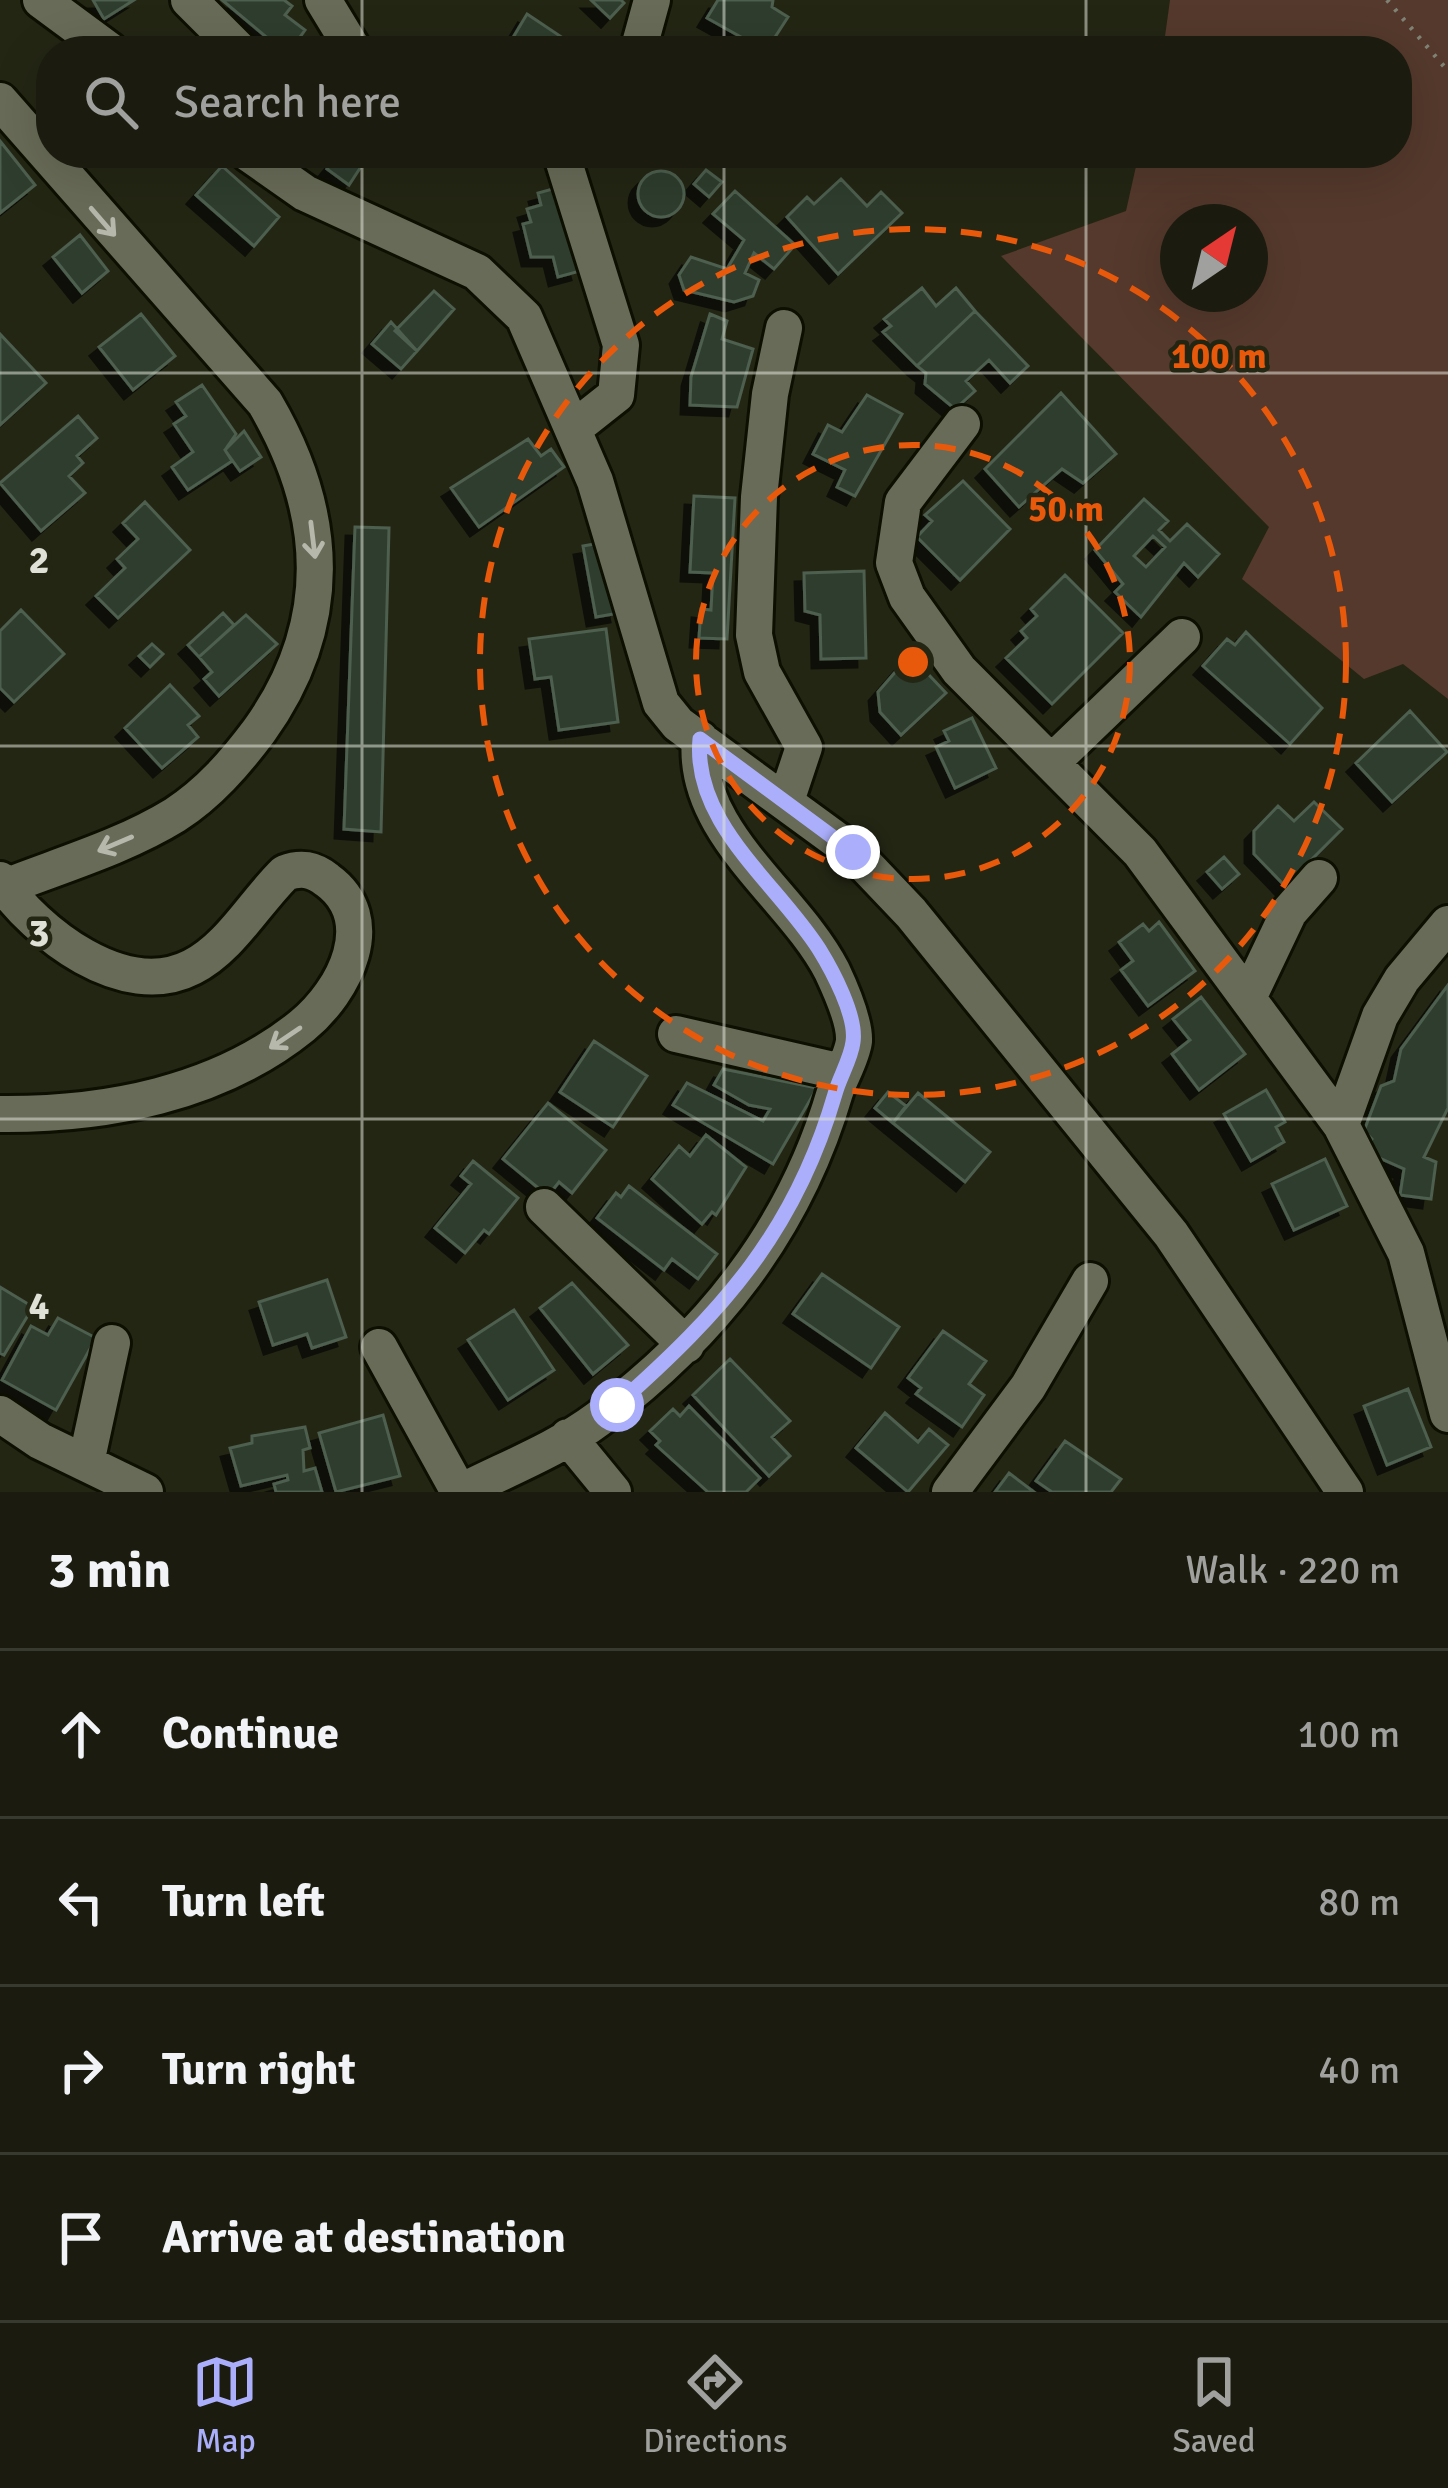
<!DOCTYPE html>
<meta charset="utf-8">
<style>
body{margin:0;font-family:Signika,sans-serif;background:#242518;color:#f1f3f6}
.compass{position:absolute;left:1160px;top:204px;width:108px;height:108px;border-radius:50%;background:#1b1c0f;box-shadow:0 12px 48px #0002;rotate:35deg}
.stop{position:absolute;width:36px;height:36px;margin:-27px;border:9px solid #abaffb;border-radius:50%;background:#fff}
.stop.end{background:#abaffb;border-color:#fff;box-shadow:0 3px 12px #0008}
.list{margin:0;padding:0;list-style:none}
h2{display:flex;justify-content:space-between;align-items:center;height:156px;margin:0;padding:0 48px;font-size:51px}
h2 small{font-size:39px;font-weight:400;color:#a0a19e}
.list li{display:grid;grid-template-columns:78px 1fr auto;gap:36px;align-items:center;box-sizing:border-box;height:168px;padding:0 48px;border-top:3px solid #393a2f}
.list b{display:block;font-size:45px;white-space:nowrap}
.list em{font-size:39px;font-style:normal;color:#a0a19e}
.icon{flex:none;width:66px;height:66px;fill:none;stroke:currentColor;stroke-width:2;stroke-linecap:round;stroke-linejoin:round}
.map{position:relative;flex:none;width:1448px;height:1492px;overflow:hidden}
.search{position:absolute;background:#1b1c0f;box-shadow:0 12px 48px #0002;left:36px;right:36px;top:36px;height:132px;display:flex;align-items:center;gap:30px;box-sizing:border-box;padding:0 42px;border-radius:48px;color:#a0a19e;font-size:45px}
.sheet{height:828px;background:#1b1c0f}
nav{display:flex;justify-content:space-around;align-items:center;box-sizing:border-box;height:168px;border-top:3px solid #393a2f;background:#1b1c0f;font-size:33px;color:#a0a19e}
nav a{display:grid;justify-items:center;gap:6px}
nav .on{color:#abaffb}
.map>svg:first-child{display:block}
.green{fill:#54392c;fill-rule:evenodd}
.building{fill:#2e3d2f;stroke:#4e5e4f;stroke-width:3;fill-rule:evenodd;filter:url(#shadow)}
.lines{fill:none;stroke-linecap:round;stroke-linejoin:round}
.minor-casing{stroke:#0d0f01;stroke-width:42}
.path{stroke:#808274;stroke-width:4.5;stroke-dasharray:3 9;stroke-linecap:butt}
.minor{stroke:#686b57;stroke-width:36}
.oneway{stroke:#b5b8aa}
.route{stroke:#abaffb;stroke-width:15}
.grid{fill:none;stroke:#dfe1d6;stroke-width:3;stroke-opacity:0.55}
.ring{fill:none;stroke:#e8590c;stroke-width:6;stroke-dasharray:21 15}
.grid-label{font-size:39px;text-anchor:middle;font-weight:bold;fill:#dfe1d6;stroke:#242614;stroke-width:9;stroke-linejoin:round;paint-order:stroke}
.centre{fill:#e8590c;stroke:#242614;stroke-width:6}
.ring-label{font-size:36px;text-anchor:middle;font-weight:bold;fill:#e8590c;stroke:#242614;stroke-width:9;stroke-linejoin:round;paint-order:stroke}
</style>
<div class="map">
<svg width="1448" height="1492" viewBox="0 0 1448 1492">
<defs>
<filter id="shadow"><feDropShadow dx="-9" dy="9" stdDeviation="0" flood-color="#0009"/></filter>
</defs>
<rect width="100%" height="100%" fill="#242614"/>
<path class="green" d="M1170 0H1448V699L1403 664 1364 679 1242 579 1269 527 1001 256 1126 211 1139 153H1397V51H1163ZM1178 222H1250V294H1178Z"/>
<path class="building" d="M93 0H134L104 19Z
M222 0H284L292 6 285 15 305 30 290 51H283Z
M591 0H621L624 3 610 18Z
M718 0H773L772 7 788 17 766 51 707 18Z
M527 14 563 38 553 51H505Z
M0 141 35 185 0 213Z
M340 153 364 162 349 185 327 169Z
M222 166 279 217 254 246 196 195Z
M706 170 722 182 709 197 694 184Z
M638 194a23 23 0 1 1 46 0a23 23 0 1 1-46 0Z
M841 179 867 206 881 192 902 213 838 274 787 217 807 197 814 204Z
M556 188 580 271 558 277 553 257H531L523 224 531 222 527 209 541 205 538 193Z
M735 191 795 245 774 269 754 253 745 273 759 280 753 296 734 302 684 290 679 275 691 257 727 269 744 240 713 214Z
M80 235 108 271 82 293 53 257Z
M922 288 936 306 956 288 975 311 917 366 883 332 891 326 884 319Z
M434 291 454 309 417 351 395 331Z
M975 311 1028 366 1010 383 989 360 966 381 975 391 955 409 925 384 926 373 917 366Z
M141 314 175 356 133 390 99 347Z
M710 314 727 321 722 339 753 349 737 407 690 405 691 377Z
M391 322 417 351 401 369 372 344Z
M0 334 46 383 0 425Z
M202 385 236 434 225 450 232 461 188 490 172 467 193 452 174 424 186 416 176 402Z
M1061 393 1116 454 1083 483 1062 469 1019 507 985 469Z
M867 395 902 414 855 496 837 487 845 470 813 454 828 425 842 432Z
M78 416 97 438 77 456 83 463 69 476 85 493 41 531 0 483Z
M244 431 261 457 240 471 225 450Z
M528 439 541 456 551 449 564 467 479 527 451 488Z
M963 481 1010 529 960 580 917 537 932 521 925 515Z
M694 496 735 498 727 639 699 638 701 609 711 610 713 573 690 572Z
M1144 499 1168 521 1159 530 1170 541 1187 524 1219 554 1198 577 1184 563 1141 617 1115 592 1123 584 1095 550ZM1153 536 1165 547 1146 567 1134 556Z
M145 502 190 550 118 618 96 596 125 568 117 559 138 539 123 523Z
M355 527 389 528 381 832 344 829Z
M606 542 619 613 596 617 583 546Z
M864 571 866 658 821 659 820 615 805 611 804 573Z
M1065 575 1123 633 1052 704 1006 658 1027 638 1021 631 1037 616 1031 609Z
M21 610 64 654 14 702 0 688V631Z
M223 613 234 625 199 657 188 645Z
M246 615 277 644 219 696 204 679 212 672 199 657Z
M606 629 618 722 559 730 551 677 535 679 529 639Z
M1246 632 1322 708 1290 744 1203 666 1227 639 1235 645Z
M152 644 163 654 150 667 139 656Z
M910 655 946 693 901 735 880 712 878 692Z
M170 685 199 716 188 725 198 737 162 768 125 728Z
M1410 711 1447 752 1392 802 1356 763Z
M972 718 996 768 955 788 936 747 949 741 944 731Z
M1314 802 1342 829 1285 886 1254 854V831L1278 806 1294 821Z
M1224 857 1239 874 1222 889 1207 872Z
M1159 922 1195 971 1148 1006 1121 970 1133 961 1119 942 1143 924 1149 931Z
M1448 985V1108L1424 1157 1436 1162 1431 1199 1400 1195 1404 1169 1366 1152 1372 1139 1364 1131 1381 1086 1394 1081 1401 1049Z
M1201 997 1245 1054 1199 1090 1172 1054 1190 1040 1173 1019Z
M594 1041 647 1076 613 1127 560 1092Z
M723 1069 817 1088 773 1164 673 1105 687 1083 763 1121 770 1109 749 1105 714 1085Z
M1266 1090 1285 1122 1276 1127 1284 1142 1251 1161 1224 1114Z
M888 1092 906 1106 893 1123 875 1108Z
M918 1093 990 1152 965 1182 893 1123Z
M548 1103 606 1150 572 1193 559 1182 548 1196 503 1159Z
M706 1135 746 1167 716 1215 712 1212 702 1224 652 1179 679 1146 690 1156Z
M1325 1159 1347 1206 1294 1230 1272 1184Z
M473 1161 518 1198 489 1234 484 1230 465 1253 435 1228 471 1184 461 1176Z
M629 1186 717 1254 698 1279 672 1259 664 1270 597 1218 616 1193 621 1197Z
M822 1274 899 1327 871 1368 793 1314Z
M327 1280 346 1337 312 1348 307 1334 273 1345 259 1302Z
M572 1283 628 1345 593 1374 540 1308Z
M0 1287 33 1307 4 1355 0 1353Z
M514 1310 554 1370 508 1400 468 1340Z
M58 1318 96 1338 56 1410 2 1380 31 1326 48 1335Z
M943 1331 986 1361 969 1384 984 1395 962 1427 916 1394 921 1388 908 1378Z
M730 1359 790 1421 772 1437 790 1456 769 1476 693 1395Z
M1408 1389 1431 1447 1387 1465 1364 1406Z
M689 1406 760 1478 746 1492H708L656 1445 660 1441 650 1431 673 1409 680 1416Z
M885 1413 918 1442 929 1429 948 1445 908 1492 856 1448Z
M383 1415 400 1476 336 1492 319 1433Z
M305 1427 310 1448 303 1450 304 1471 315 1468 322 1492H276L274 1484 288 1480 287 1475 241 1486 230 1448 252 1443V1436Z
M1065 1441 1121 1479 1111 1492H1052L1036 1481Z
M1009 1473 1034 1492H995Z"/>
<g class="lines">
<g class="minor-casing">
<path id="minor" d="M41 0 110 51
M189 0 240 51
M323 0 354 51
M638 51 652 0
M0 101 265 403C330 514 335 625 259 731 235 763 209 793 175 815 123 847 61 865 5 887
M248 153 305 193 477 272 524 317 595 481 661 703 678 724 853 852 911 913 1171 1234 1345 1492
M562 156 621 345 616 395 573 429
M784 328 770 394 759 497 754 635 762 672 804 747 786 801
M962 424 903 502 894 563 907 597 959 670 1140 852 1341 1125 1406 1253 1448 1414
M1053 761 1182 637
M0 880C36 933 124 1002 192 967 230 948 255 902 285 873 301 867 313 869 327 880 381 919 345 991 302 1026 218 1094 105 1115 0 1114
M1249 996 1289 912 1319 878
M676 1034 842 1072
M1341 1125 1380 1016 1402 979 1448 924
M544 1207 686 1345
M379 1347 459 1492
M0 1414 40 1441 145 1492
M568 1437 613 1492
M86 1463 112 1343
M461 1492C506 1469 558 1449 598 1419 712 1334 795 1229 835 1092 840 1077 852 1057 854 1041 855 1022 840 988 832 971 793 895 691 832 700 739
M950 1492 1028 1387 1090 1281"/>
</g>
<path class="path" d="M1387 0 1448 71"/>
<use href="#minor" class="minor"/>
</g>
<defs><path id="oneway-shaft" d="M-6 0H5M1.5-3L5.5 0L1.5 3" fill="none" stroke-width="1.6" stroke-linecap="round" stroke-linejoin="round" transform="scale(3)"/></defs>
<g class="oneway">
<use href="#oneway-shaft" transform="translate(103 222) rotate(49)"/>
<use href="#oneway-shaft" transform="translate(313 540) rotate(83)"/>
<use href="#oneway-shaft" transform="translate(115 844) rotate(157)"/>
<use href="#oneway-shaft" transform="translate(285 1038) rotate(146)"/>
</g>
<g class="lines">
<path class="route" d="M617 1405C722 1312 795 1232 835 1094 839 1078 851 1059 853 1042 857 1016 832 970 819 949 777 883 692 823 700 739L853 852"/>
</g>
<path class="grid" d="M362 0V51M724 0V51M1086 0V51M362 153V1492M724 153V1492M1086 153V1492M0 373H1448M0 746H1448M0 1119H1448"/>
<g class="ring">
<circle cx="913" cy="662" r="217"/>
<circle cx="913" cy="662" r="433"/>
</g>
<g class="grid-label">
<text x="39" y="573">2</text>
<text x="39" y="946">3</text>
<text x="39" y="1319">4</text>
</g>
<circle cx="913" cy="662" r="18" class="centre"/>
<g class="ring-label">
<text x="1219" y="368">100 m</text>
<text x="1066" y="521">50 m</text>
</g>
</svg>
<svg class="compass" viewBox="-18 -18 36 36"><path d="M0-13l5 13h-10z" fill="#e53935"/><path d="M0 13l5-13h-10z" fill="#a0a19e"/></svg>
<div class="stop" style="left:617px;top:1405px"></div>
<div class="stop end" style="left:853px;top:852px"></div>
<div class="search"><svg class="icon" aria-label="search" viewBox="0 0 24 24"><circle cx="10" cy="10" r="6"/><path d="M15 15l6 6"/></svg>Search here</div>
</div>
<section class="sheet">
<h2>3 min<small>Walk · 220 m</small></h2>
<ul class="list">
<li><svg class="icon" aria-label="ahead" viewBox="0 0 24 24"><path d="M12 20V5M6 11l6-6 6 6"/></svg><div><b>Continue</b></div><em>100 m</em></li>
<li><svg class="icon" aria-label="left" viewBox="0 0 24 24"><path d="M17 20v-9H6M10 6l-5 5 5 5"/></svg><div><b>Turn left</b></div><em>80 m</em></li>
<li><svg class="icon" aria-label="right" viewBox="0 0 24 24"><path d="M7 20v-9h11M14 6l5 5-5 5"/></svg><div><b>Turn right</b></div><em>40 m</em></li>
<li><svg class="icon" aria-label="arrive" viewBox="0 0 24 24"><path d="M6 21V4h12l-3 4 3 4H6"/></svg><div><b>Arrive at destination</b></div></li>
</ul>
</section>
<nav>
<a class="on"><svg class="icon" aria-label="map" viewBox="0 0 24 24"><path d="M3 6l6-2 6 2 6-2v14l-6 2-6-2-6 2zM9 4v14M15 6v14"/></svg>Map</a>
<a><svg class="icon" aria-label="directions" viewBox="0 0 24 24"><path d="M12 3l9 9-9 9-9-9zM9 14v-3h6M13 9l2 2-2 2"/></svg>Directions</a>
<a><svg class="icon" aria-label="saved" viewBox="0 0 24 24"><path d="M7 4h10v16l-5-4-5 4z"/></svg>Saved</a>
</nav>
